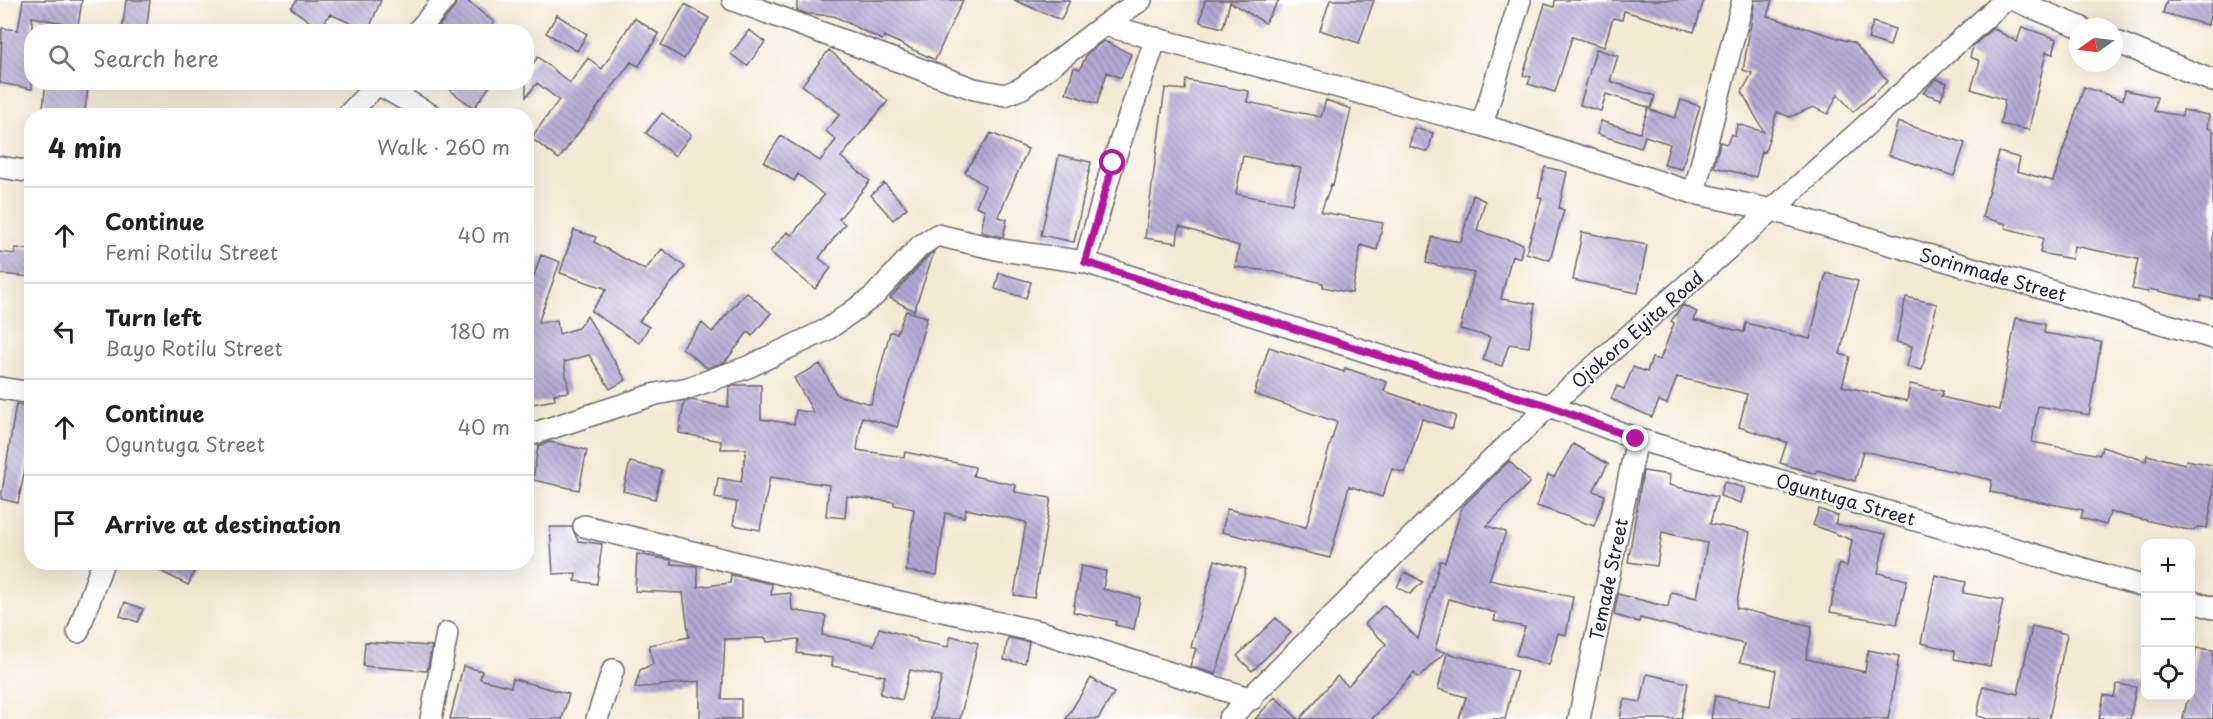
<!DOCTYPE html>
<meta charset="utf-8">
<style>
body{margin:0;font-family:"Playpen Sans",sans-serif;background:#f6f6f6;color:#202124}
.controls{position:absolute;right:18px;bottom:18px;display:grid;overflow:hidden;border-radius:12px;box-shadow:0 6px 24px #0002}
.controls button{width:54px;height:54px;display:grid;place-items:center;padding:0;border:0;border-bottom:2px solid #e0e0e0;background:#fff;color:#202124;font:30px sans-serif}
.compass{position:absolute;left:2069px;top:18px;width:54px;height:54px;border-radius:50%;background:#fff;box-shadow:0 6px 24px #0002;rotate:256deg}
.stop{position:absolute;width:18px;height:18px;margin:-14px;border:4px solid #b5179e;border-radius:50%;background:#fff}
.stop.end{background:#b5179e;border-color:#fff;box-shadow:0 2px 6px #0008}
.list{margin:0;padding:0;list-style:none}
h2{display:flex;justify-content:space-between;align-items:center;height:78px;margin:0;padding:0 24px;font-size:26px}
h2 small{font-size:20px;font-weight:400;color:#757577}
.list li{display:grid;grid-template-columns:39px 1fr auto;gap:18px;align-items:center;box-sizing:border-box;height:96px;padding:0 24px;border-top:2px solid #e0e0e0}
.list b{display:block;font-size:22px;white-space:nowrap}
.list p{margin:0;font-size:20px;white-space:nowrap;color:#757577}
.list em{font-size:20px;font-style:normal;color:#757577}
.icon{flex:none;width:33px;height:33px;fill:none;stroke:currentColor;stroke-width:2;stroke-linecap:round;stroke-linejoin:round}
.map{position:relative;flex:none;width:2213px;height:719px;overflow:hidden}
.search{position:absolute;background:#fff;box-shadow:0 6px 24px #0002;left:24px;top:24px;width:510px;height:66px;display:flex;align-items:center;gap:15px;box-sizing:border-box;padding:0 21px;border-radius:24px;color:#757577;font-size:22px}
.panel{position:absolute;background:#fff;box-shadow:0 6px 24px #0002;left:24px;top:108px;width:510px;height:462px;border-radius:24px}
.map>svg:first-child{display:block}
.building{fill:url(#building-back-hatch);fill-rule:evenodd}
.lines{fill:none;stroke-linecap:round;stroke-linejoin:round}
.street-casing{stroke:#6b6870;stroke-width:24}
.street{stroke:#fff;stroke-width:21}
.route{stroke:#b5179e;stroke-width:8}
.labels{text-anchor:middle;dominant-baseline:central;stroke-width:4.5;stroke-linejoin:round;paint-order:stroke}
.street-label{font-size:18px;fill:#22223b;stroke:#fff}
</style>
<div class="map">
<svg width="2213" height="719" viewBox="0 0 2213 719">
<defs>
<pattern id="building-back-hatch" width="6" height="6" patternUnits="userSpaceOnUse" patternTransform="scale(1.5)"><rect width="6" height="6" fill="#b2a8d3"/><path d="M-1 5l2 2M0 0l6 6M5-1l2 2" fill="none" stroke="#9088ac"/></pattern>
</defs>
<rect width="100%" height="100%" fill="#fff"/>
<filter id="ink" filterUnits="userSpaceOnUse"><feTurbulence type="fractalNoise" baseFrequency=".0167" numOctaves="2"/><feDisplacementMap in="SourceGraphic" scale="12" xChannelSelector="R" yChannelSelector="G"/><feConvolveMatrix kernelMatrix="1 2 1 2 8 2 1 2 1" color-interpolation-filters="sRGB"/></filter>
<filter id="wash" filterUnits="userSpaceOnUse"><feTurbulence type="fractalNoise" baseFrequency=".008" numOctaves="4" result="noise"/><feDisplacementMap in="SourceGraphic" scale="24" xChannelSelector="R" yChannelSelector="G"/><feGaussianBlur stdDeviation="1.35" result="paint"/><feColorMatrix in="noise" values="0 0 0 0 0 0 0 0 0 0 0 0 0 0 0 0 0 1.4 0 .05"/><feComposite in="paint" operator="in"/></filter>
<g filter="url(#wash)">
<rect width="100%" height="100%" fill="#f3ead3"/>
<g id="blocks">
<path class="building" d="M23 0H82L77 32H62L64 23 32 17V89L0 83 2 28 18 30Z
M126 0H150L146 32H122Z
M297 0H381L368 31 330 14 320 29 291 8Z
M456 0H466L494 22 486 32H434L454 8Z
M797 0H963L935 60 884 36 882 40 834 16 808 14 797 10Z
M1014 0H1070L1061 20Z
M1205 0H1279L1265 23 1230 2 1223 28 1200 22Z
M1330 0H1374L1359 43 1320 30Z
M1555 0H1704L1694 32 1624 11 1622 20 1613 18 1604 47 1572 37 1555 92 1528 84 1531 77 1523 75 1545 4 1554 7Z
M1755 0H1772L1767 16 1854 43 1888 81 1853 112 1838 94 1828 114 1813 107 1790 117 1777 112 1765 152 1762 151 1756 177 1714 167 1720 142 1727 144 1731 134 1735 136 1737 124 1764 132 1742 92 1752 73 1743 70Z
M2167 0H2213L2208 25 2163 13Z
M685 4 709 18 684 59 661 45Z
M557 15 587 34 577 51 546 33Z
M634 18 659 34 639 66 631 62 559 159 531 138 559 100 537 83 526 97V72L538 57 570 83 588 58 602 69Z
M1873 22 1895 29 1890 46 1868 39Z
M2022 27 2057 39 2053 54 2046 52 2029 130 2000 124 2005 100 1971 89 1980 61 1970 57 1973 46 1993 28 2017 42Z
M749 30 765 42 747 66 731 54Z
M1104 41 1131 54 1121 78 1107 72 1097 104 1066 93 1074 67 1080 69 1087 54Z
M1596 49 1618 56 1610 81 1655 96 1651 108 1606 94 1601 111 1580 105Z
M829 50 888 101 841 157 870 181 839 219 845 224 819 258 831 268 815 289 770 252 787 232 792 235 824 195 798 174 794 181 764 162 781 136 820 161 836 140 826 131 840 114 802 85Z
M1936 79 1947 83 1941 99 1923 93Z
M1186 80 1249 91 1247 102 1321 117 1326 100 1351 109 1333 185 1331 184 1321 212 1383 223 1377 250 1361 245 1352 293 1323 287V283L1270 271 1235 267 1239 246 1179 226 1177 243 1145 238 1165 88 1185 90ZM1243 156 1301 168 1292 204 1236 194Z
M46 82H89L84 116H42Z
M439 82H493L474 108Z
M2084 87 2123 100 2125 90 2157 97 2154 111 2182 116 2183 110 2209 115 2207 128 2213 130V299L2201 296V300L2149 289 2148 292 2132 289 2138 259 2074 246 2072 259 2040 253 2043 238 2005 228 2006 224 1982 217 1999 152 2020 158 2017 171 2053 181Z
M1681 100 1700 106 1682 169 1664 165 1670 144 1645 136 1641 148 1597 134 1601 121 1640 133 1648 109 1675 118Z
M662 113 691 135 675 156 646 133Z
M1898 122 1965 143 1954 176 1888 155Z
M1414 128 1433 133 1428 152 1409 146Z
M991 133 1028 149 998 217 1007 219 1003 237 981 232 985 210 976 206 985 186 965 172Z
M1059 155 1091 162 1074 242 1041 235Z
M1545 167 1567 172 1559 208 1564 210 1550 260 1526 253 1542 198 1538 197Z
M884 183 907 208 893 220 871 195Z
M1473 195 1485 201 1477 231 1523 244 1520 258 1512 255 1501 299 1535 304 1529 347 1509 344 1502 366 1483 360 1490 337 1460 329 1474 273 1426 263 1432 237 1461 242Z
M574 230 596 237 594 242 645 270 662 249 685 267 639 321 649 327 639 343 591 311 607 289 560 273Z
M1582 232 1647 245 1638 293 1573 280Z
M15 248 32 250V277L0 274V252L15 254Z
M934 252 914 311 890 298 928 256Z
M541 255 560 262 538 323 557 320 559 334 578 328 587 316 626 380 610 389 589 355 564 362 569 392 554 394 555 400 526 405V274L534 276Z
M999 273 1031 282 1026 298 995 289Z
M1826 273 1858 281 1840 354 1850 357 1842 386 1907 401 1910 384 1943 391 1941 397 1999 410 2016 318 2045 324 2044 333 2101 342 2089 415 2038 406 2032 442 2100 455 2102 447 2146 461 2147 455 2185 464 2186 460 2213 465V497L2207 528 2198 527 2193 531 2110 512 2106 525 2081 518 2083 510 1990 492 1992 480 1863 451 1855 481 1817 470 1816 474 1780 463 1787 442 1739 427 1747 394 1677 377 1667 404 1659 401 1652 417 1611 399 1617 386 1624 389 1633 367 1647 372 1652 358 1660 360 1674 323 1671 321 1683 305 1697 312 1693 320 1744 332 1746 323 1810 339Z
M746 292 771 313 752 336 748 332 725 362 707 368 682 348 702 323 712 332Z
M1906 297 1937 304 1922 370 1907 367 1912 346 1896 342Z
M906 311 927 317 897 427 862 417 857 450 904 457 905 452 975 467 973 476 1016 485 1015 492 1051 498 1034 598 1014 595 1026 522 966 509 964 517 945 513 937 575 906 571 914 509 894 505V502L847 496 845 518 826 516 829 485 770 477 760 530 733 525 737 502 715 498 718 478 741 482 746 449H721V441L679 433 684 402 691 400 728 407 729 387 736 385H761V419L794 424 796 410 814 413 794 378 820 364 837 395 871 404 890 332 897 333Z
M1269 347 1344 372 1345 368 1387 382 1384 391 1456 416 1452 429 1422 419 1405 473 1392 469 1382 497 1349 486 1330 558 1222 532 1227 509 1306 527 1337 422 1254 394Z
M16 404 31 406 29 450 18 503 1 499Z
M550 442 587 450 579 490 533 480 538 446Z
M1573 444 1608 464 1593 491 1605 495 1594 526 1537 506 1548 475 1554 477Z
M1509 461 1530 482 1487 526 1506 532 1489 580 1573 597 1566 635 1558 633 1549 665 1516 655 1525 627 1494 621 1496 613 1449 599 1435 650 1445 652 1418 678 1414 673 1372 719H1300L1337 676 1348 686 1386 644 1365 624 1384 605 1418 639 1440 561 1445 562 1462 507Z
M630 462 662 470 655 499 623 491Z
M1643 471 1670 475 1669 485 1717 497 1710 524 1750 532 1736 608 1812 626 1806 659 1865 672 1868 650 1899 656 1888 719H1711L1715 696 1770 706 1776 670 1740 662 1744 644 1640 618 1639 622 1614 615 1618 594 1668 607 1671 592 1697 598 1707 543 1662 532 1657 566 1628 562Z
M1724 482 1745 488 1741 503 1720 496Z
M1819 509 1838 516 1835 524 1886 534 1878 573 1907 580 1897 624 1830 612 1839 564 1847 566 1852 540 1813 525Z
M550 527H572L578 541 602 544 597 584 575 581 576 573 553 574Z
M637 554 671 560V564L697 566 698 587 730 583 731 575 772 584 771 595 791 593 792 610 826 616 822 635 874 645 879 628 917 639V641L948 647 951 636 978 643 960 719H931L942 676 910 670 902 700 880 694 885 676 832 666 833 658 797 653 799 639 767 642 766 638 725 639 722 699H741V719H700V681L635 688 640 670 653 664 649 645 689 637 683 593 635 591Z
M1215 560 1246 569 1216 674 1190 666 1196 649 1191 647Z
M142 562H199L188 585Z
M1081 566 1106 571 1103 589 1140 598 1134 629 1115 625 1116 621 1073 612Z
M1405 572 1423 582 1410 594 1397 587Z
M1935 575 1966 582 1963 593 2003 600 1990 666 1954 659 1955 651 1921 643Z
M125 602 143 609 138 622 120 616Z
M1276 618 1291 633 1252 671 1237 656Z
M2032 626 2067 634 2049 719H1989L1977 716 1983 686 2018 694Z
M1008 638 1029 642 1025 663 1004 660Z
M365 642 432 646 427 671 363 666Z
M2196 648 2213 650V719H2183L2188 696H2190Z
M1447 653 1517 671 1505 719H1459L1466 697 1438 689Z
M463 666 482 671 480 679 511 687 513 679 569 694 562 719H450Z
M1647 674 1688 683 1681 719H1620L1624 699 1641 702Z
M1091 678 1114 693 1098 719H1066Z
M2117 684 2136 687 2130 719H2099L2104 695 2114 697Z
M1275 697 1298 719H1255Z"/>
</g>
</g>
<g filter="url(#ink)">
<use href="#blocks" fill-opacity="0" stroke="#6b6870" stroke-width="1.5"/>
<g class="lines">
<g class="street-casing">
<path id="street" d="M733 0 974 89 1005 95 1022 88 1104 25 1141 0
M2014 0 2080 27
M1104 25 1482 125 1694 193 1772 210 2213 338
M417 32 444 0
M2114 41 2213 81
M378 84 433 116
M347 116 379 82
M1482 125 1520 0
M0 167 32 172
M1694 193 1743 0
M1085 262 1113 163 1156 38
M0 388 32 393
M526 436 656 394 688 388 748 367 805 340 828 329 874 296 920 246 937 235 1001 250 1085 262 1431 372 1549 406 1637 439 2146 587
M584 526 895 601 1041 632 1252 699
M2190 601 2213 608
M78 632 103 562
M431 719 447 633
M597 719 613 670
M1229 719 1443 506 1549 406 1772 210 2005 0
M1579 719 1637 439"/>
</g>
<use href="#street" class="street"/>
</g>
</g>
<g class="lines" filter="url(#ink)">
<path class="route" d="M1113 163 1085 262 1431 372 1549 406 1636 439"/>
</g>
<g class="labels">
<g class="street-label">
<text transform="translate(1993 274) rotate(16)">Sorinmade Street</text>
<text transform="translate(1637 329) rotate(-41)">Ojokoro Eyita Road</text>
<text transform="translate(1846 499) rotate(16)">Oguntuga Street</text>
<text transform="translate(1608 579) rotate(-78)">Temade Street</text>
</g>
</g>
</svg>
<div class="controls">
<button>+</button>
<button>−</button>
<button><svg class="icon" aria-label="locate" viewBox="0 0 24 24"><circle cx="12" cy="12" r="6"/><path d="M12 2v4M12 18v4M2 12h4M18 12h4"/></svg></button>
</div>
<svg class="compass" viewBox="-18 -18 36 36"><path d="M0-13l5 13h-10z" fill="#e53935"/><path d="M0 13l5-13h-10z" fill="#757577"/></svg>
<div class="stop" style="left:1113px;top:163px"></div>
<div class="stop end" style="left:1636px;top:439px"></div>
<div class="search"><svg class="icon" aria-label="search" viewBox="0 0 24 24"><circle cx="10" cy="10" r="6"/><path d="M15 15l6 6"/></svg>Search here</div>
<section class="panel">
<h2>4 min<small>Walk · 260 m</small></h2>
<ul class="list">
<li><svg class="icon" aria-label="ahead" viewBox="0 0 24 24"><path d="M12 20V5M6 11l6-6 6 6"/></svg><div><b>Continue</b><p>Femi Rotilu Street</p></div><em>40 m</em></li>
<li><svg class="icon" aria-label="left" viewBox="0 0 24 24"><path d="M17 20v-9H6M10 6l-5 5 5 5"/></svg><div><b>Turn left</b><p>Bayo Rotilu Street</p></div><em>180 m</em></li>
<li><svg class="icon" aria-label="ahead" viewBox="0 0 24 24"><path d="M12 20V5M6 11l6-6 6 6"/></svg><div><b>Continue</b><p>Oguntuga Street</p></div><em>40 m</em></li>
<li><svg class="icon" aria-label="arrive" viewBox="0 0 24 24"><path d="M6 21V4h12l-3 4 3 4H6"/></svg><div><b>Arrive at destination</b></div></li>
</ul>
</section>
</div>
